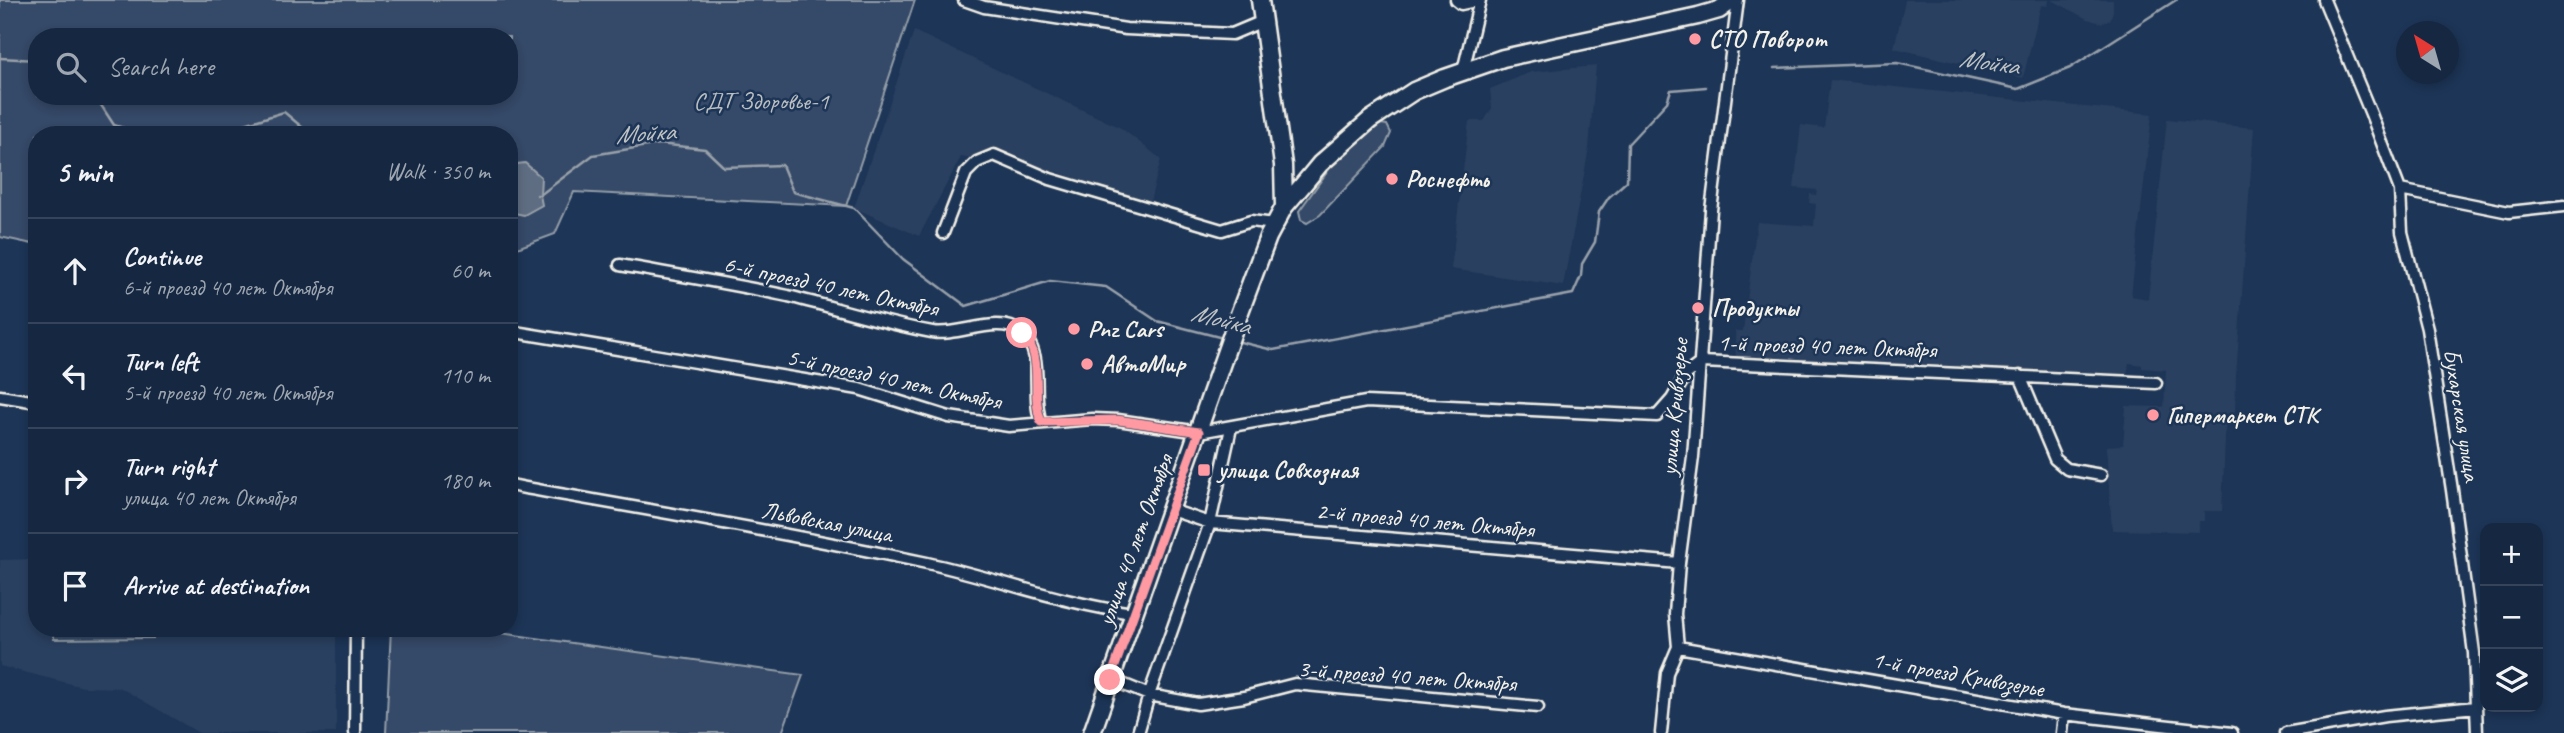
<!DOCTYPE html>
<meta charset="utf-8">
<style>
body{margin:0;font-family:Caveat,sans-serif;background:#23344c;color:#f1f3f6}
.controls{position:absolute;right:21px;bottom:21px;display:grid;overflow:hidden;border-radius:14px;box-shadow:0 4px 10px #0003}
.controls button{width:63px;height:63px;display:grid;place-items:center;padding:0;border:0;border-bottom:2px solid #35445a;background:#162841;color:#f1f3f6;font:35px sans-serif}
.compass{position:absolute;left:2396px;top:21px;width:63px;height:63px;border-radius:50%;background:#162841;box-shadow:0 4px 10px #0003;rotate:323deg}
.stop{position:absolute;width:21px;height:21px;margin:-16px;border:5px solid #ff9aa2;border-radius:50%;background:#fff}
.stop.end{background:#ff9aa2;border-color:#fff;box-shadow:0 2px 7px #0008}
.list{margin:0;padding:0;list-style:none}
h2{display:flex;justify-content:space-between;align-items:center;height:91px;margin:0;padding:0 28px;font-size:30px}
h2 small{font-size:23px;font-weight:400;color:#9ea6b1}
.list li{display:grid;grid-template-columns:46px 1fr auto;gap:21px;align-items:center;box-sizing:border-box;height:105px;padding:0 28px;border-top:2px solid #35445a}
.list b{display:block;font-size:26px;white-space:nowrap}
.list p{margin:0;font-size:23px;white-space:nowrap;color:#9ea6b1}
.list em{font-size:23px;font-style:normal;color:#9ea6b1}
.icon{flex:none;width:38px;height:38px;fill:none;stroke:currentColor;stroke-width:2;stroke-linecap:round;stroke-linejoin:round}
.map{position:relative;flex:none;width:2564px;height:733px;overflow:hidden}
.search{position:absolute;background:#162841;box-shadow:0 4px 10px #0003;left:28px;top:28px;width:490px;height:77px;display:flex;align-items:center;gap:18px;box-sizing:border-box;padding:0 24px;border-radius:28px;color:#9ea6b1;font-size:26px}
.panel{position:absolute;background:#162841;box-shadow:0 4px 10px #0003;left:28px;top:126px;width:490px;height:511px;border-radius:28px}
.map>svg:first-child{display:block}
.built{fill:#2a4060}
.green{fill:#354a67;stroke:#949ea8;stroke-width:2;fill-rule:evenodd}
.water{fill:#5e6d82;stroke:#9aa2ab;stroke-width:2}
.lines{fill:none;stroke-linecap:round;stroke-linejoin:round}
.stream{stroke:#9aa2ab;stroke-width:2.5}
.minor-casing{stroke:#f4f1e8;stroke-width:15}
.primary-casing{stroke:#f4f1e8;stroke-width:21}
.minor{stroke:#1d3557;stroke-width:10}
.primary{stroke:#1d3557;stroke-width:16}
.route{stroke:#ff9aa2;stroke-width:9}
.poi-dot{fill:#ff9aa2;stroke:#1d3557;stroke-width:2.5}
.labels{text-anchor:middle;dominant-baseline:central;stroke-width:5;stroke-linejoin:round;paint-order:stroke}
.poi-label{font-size:24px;font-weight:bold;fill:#f4f1e8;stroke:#1d3557;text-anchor:start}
.park-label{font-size:24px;fill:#bbbfc1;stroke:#1d3557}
.street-label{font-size:24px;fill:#f4f1e8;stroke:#1d3557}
.water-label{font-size:26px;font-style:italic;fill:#c0c3c4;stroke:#1d3557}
</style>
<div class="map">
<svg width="2564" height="733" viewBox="0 0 2564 733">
<rect width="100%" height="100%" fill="#1d3557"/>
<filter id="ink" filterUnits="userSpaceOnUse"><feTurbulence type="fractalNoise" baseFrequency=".0143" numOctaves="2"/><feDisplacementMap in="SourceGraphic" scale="14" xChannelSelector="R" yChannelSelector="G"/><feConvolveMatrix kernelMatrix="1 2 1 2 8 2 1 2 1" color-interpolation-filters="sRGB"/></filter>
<g filter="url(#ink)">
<path class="built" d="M1905 0H2049L2048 6 2041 5 2023 78 1894 48Z
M2052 0H2113V11L2110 20 2101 23 2087 19Z
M914 31 1121 128 1161 159 1149 205 1058 172 961 157 919 236 854 208Z
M1596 66 1589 148 1563 286 1451 269 1469 121H1484L1492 108 1490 89 1531 72Z
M1830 80 2152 114 2131 296 2148 299 2167 119 2254 128 2236 376 2235 415H2226L2222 511H2204V521H2199V532L2112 530 2106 446 2123 445 2126 406 2164 407 2166 370 2142 368V365L2129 363 2125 389 1736 368 1735 331H1743L1757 222 1814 226 1816 204 1809 203 1810 194 1816 195 1817 190 1794 188 1801 125 1824 128Z
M37 559V628H336V733H199L121 688 83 687 0 666V560Z"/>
<path class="green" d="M0 0H915L846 206 574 192 555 234 509 251V135H37V245L0 237ZM37 37H509V96H37Z
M1381 124 1387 125 1391 133 1385 147 1320 215 1307 223 1301 220 1299 211 1338 157Z
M54 628H153V638L54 639Z
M391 628H464L803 675 782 733H386Z"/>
<path class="water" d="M525 163 541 177 540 195 542 205 524 215 509 212V165Z"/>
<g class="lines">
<path class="stream" d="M0 58 37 60
M1774 68 1897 63 2018 89 2070 68 2176 0
M95 96 114 125 145 135
M209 135 284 112 303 128 320 135
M537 195H540L593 155 659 144 705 149 724 167 782 165 793 192 854 208 903 259 966 306 1050 281 1106 287 1157 321 1223 338
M1236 341 1273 350 1573 294 1581 276 1582 264 1595 242 1599 212 1609 197 1627 181 1628 144 1667 102 1671 90 1706 87"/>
<g class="minor-casing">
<path id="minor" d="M964 0 984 7 1126 29 1232 34 1263 21
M1456 0 1461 4 1480 0 1463 71
M2324 0 2371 114 2400 190 2402 232 2427 329 2452 490 2474 653 2477 733
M2400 190 2509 212 2564 206
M943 233 966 173 977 162 994 155 1050 179 1222 230 1251 221 1274 224
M620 265C676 275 732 284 788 296 836 308 883 323 932 332 958 337 999 314 1020 332 1047 354 1030 393 1041 422
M509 331 859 389 949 417 1009 426 1092 419 1118 420 1199 432 1366 402 1657 416 1672 399 1687 373 1702 362 2156 383
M2020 376 2055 459 2067 469 2101 475
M0 396 37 402
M509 485C649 510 788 533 927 563 996 578 1063 604 1133 613
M1171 510 1210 523 1679 563
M1678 647 2064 714 2232 733
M1110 679 1149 695 1198 704 1244 697 1295 684 1538 707
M355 733 356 628
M1138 733 1149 695 1210 523 1231 428
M1661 733 1667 673 1678 647 1675 614 1679 563 1693 457 1711 210 1738 0
M2062 733 2064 714
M2286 733 2385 716 2476 707"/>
</g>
<g class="primary-casing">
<path id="primary" d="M1260 0 1283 165 1284 207
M1092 733 1238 317 1268 237 1284 207 1301 187 1320 164 1370 120 1414 91 1445 78 1503 58 1698 16 1719 10 1733 0"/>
</g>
<use href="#minor" class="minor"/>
<use href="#primary" class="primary"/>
</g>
</g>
<g class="lines" filter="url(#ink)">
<path class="route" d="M1022 333C1046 358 1030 392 1041 422L1118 420 1199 432 1110 680"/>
</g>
<g class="poi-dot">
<circle cx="1695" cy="39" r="7"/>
<circle cx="1392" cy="179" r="7"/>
<circle cx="1698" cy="308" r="7"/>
<circle cx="1074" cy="329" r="7"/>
<circle cx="1087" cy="364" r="7"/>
<circle cx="2153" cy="415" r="7"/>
<rect x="1197" y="463" width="14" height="14" rx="3.5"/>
</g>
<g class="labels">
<g class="poi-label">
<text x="1709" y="39">СТО Поворот</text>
<text x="1406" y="179">Роснефть</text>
<text x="1712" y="308">Продукты</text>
<text x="1088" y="329">Pnz Cars</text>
<text x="1101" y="364">АвтоМир</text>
<text x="2167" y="415">Гипермаркет СТК</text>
<text x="1218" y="470">улица Совхозная</text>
</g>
<g class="park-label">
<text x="761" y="101">СДТ Здоровье-1</text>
</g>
<g class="street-label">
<text transform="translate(831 286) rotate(12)">6-й проезд 40 лет Октября</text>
<text transform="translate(1827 346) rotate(2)">1-й проезд 40 лет Октября</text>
<text transform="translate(894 379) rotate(12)">5-й проезд 40 лет Октября</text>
<text transform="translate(1674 407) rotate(-85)">улица Кривозерье</text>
<text transform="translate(2462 415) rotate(81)">Бухарская улица</text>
<text transform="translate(1425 520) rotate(5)">2-й проезд 40 лет Октября</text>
<text transform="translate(827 522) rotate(11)">Львовская улица</text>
<text transform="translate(1135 540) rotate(-70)">улица 40 лет Октября</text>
<text transform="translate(1958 674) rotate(10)">1-й проезд Кривозерье</text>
<text transform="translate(1407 676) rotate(4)">3-й проезд 40 лет Октября</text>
</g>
<g class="water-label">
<text transform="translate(1989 62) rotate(8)">Мойка</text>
<text transform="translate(645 133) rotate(-4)">Мойка</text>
<text transform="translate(1221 319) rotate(14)">Мойка</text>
</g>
</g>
</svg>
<div class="controls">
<button>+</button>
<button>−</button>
<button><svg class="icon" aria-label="layers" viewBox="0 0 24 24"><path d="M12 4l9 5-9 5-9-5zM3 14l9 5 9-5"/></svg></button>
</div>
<svg class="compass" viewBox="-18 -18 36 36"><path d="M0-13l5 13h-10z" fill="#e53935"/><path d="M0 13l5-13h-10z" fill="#9ea6b1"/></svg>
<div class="stop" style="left:1022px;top:333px"></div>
<div class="stop end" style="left:1110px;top:680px"></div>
<div class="search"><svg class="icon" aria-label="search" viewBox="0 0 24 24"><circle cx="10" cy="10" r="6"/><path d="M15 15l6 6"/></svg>Search here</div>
<section class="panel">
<h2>5 min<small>Walk · 350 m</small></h2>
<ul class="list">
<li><svg class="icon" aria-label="ahead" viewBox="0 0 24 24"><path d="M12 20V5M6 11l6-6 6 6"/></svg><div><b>Continue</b><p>6-й проезд 40 лет Октября</p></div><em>60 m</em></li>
<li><svg class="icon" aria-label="left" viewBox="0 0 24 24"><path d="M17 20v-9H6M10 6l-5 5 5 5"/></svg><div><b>Turn left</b><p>5-й проезд 40 лет Октября</p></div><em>110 m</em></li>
<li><svg class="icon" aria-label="right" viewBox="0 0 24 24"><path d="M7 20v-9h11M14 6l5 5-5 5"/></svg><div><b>Turn right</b><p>улица 40 лет Октября</p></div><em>180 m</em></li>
<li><svg class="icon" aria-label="arrive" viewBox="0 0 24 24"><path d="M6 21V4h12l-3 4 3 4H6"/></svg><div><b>Arrive at destination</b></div></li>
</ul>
</section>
</div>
